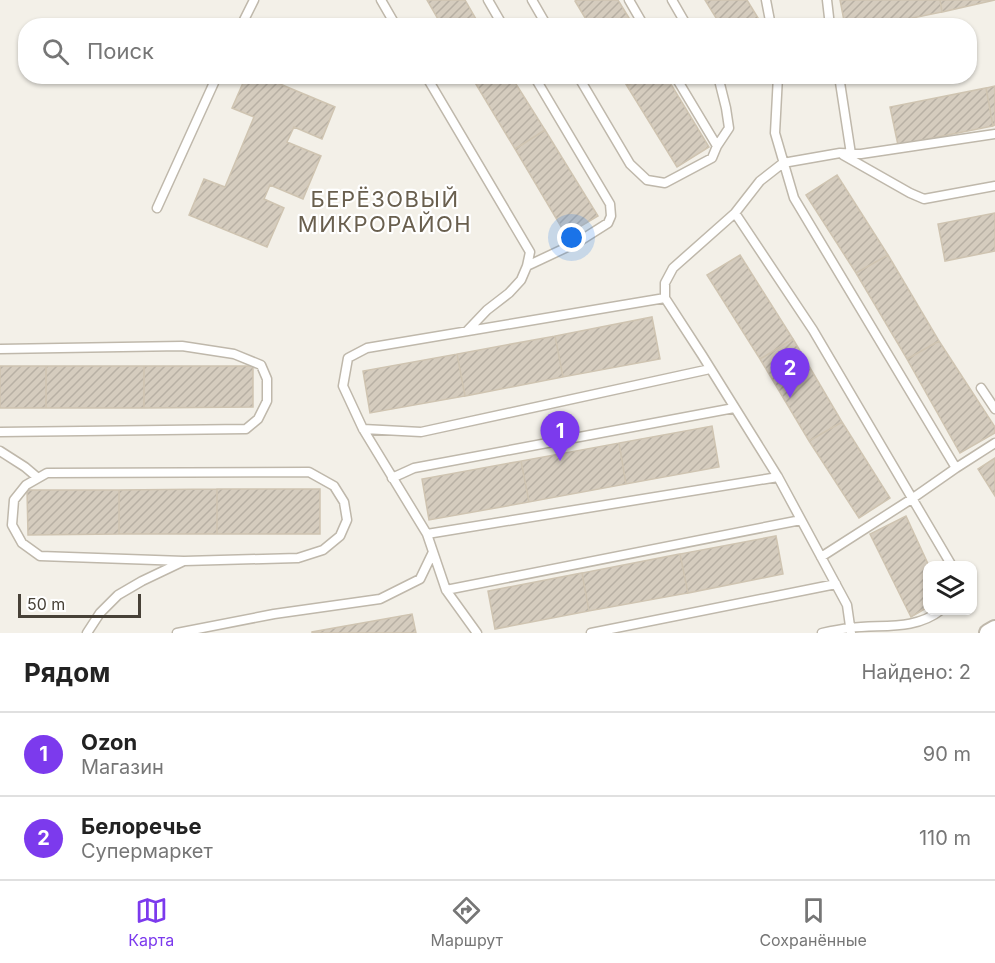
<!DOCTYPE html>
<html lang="ru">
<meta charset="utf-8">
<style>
body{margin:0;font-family:Inter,sans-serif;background:#f6f6f6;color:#222}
.controls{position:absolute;right:18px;bottom:18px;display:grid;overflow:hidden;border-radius:12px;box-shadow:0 2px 4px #0004}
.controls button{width:54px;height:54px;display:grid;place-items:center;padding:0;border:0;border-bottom:2px solid #e0e0e0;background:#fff;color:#222;font:30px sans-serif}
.scale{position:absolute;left:18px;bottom:15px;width:123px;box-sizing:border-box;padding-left:6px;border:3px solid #474137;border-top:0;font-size:16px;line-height:21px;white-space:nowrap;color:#474137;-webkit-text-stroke:4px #fff;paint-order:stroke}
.you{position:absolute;left:572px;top:238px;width:21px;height:21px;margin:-15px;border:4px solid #fff;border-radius:50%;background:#1a73e8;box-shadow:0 0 0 9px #1a73e833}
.badge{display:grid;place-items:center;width:39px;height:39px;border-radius:50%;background:#7c3aed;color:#fff;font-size:20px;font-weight:700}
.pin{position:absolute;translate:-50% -50px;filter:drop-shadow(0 2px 3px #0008)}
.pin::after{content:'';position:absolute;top:32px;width:21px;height:18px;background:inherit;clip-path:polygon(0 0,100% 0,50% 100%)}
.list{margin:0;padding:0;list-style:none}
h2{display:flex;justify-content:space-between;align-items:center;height:78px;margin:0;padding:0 24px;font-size:26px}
h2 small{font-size:20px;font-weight:400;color:#767676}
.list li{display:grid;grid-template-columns:39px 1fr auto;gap:18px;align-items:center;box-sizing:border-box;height:84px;padding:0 24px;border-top:2px solid #e0e0e0}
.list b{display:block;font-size:22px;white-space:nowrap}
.list p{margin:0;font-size:20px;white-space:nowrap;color:#767676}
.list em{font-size:20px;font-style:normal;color:#767676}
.icon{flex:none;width:33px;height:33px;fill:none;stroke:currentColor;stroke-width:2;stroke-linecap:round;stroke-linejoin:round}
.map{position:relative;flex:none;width:995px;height:633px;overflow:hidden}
.search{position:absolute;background:#fff;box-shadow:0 2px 4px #0004;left:18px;right:18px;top:18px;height:66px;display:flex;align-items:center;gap:15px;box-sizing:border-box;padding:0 21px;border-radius:24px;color:#767676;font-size:22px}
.sheet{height:246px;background:#fff}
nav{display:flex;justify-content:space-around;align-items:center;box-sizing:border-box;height:84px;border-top:2px solid #e0e0e0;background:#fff;font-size:16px;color:#767676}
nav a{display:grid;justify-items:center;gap:3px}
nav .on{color:#7c3aed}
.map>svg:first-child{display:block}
.building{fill:url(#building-hatch);stroke:#cfc4b1;stroke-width:1.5}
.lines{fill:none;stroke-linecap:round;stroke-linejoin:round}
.service-casing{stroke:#bfb8ab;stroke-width:11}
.minor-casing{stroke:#bfb8ab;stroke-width:20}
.service{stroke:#fff;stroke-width:8}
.minor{stroke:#fff;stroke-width:16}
.labels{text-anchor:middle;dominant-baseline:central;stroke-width:4.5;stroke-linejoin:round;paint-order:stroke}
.neighbourhood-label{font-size:22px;letter-spacing:1.5px;fill:#695f4e;stroke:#fff}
</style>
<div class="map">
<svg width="995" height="633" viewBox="0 0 995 633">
<defs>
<pattern id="building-hatch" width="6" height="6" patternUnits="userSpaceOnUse" patternTransform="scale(1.5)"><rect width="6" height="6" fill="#d5ccbe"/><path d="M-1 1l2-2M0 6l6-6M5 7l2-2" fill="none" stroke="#b8b0a4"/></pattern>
</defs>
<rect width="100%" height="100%" fill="#f3f0e8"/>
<path class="building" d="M427 0H465L480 26H442Z
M576 0H618L634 26H590L575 1Z
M705 0H747L763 26H721Z
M840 0H940L942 12 874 26H845Z
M940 0H995L942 12Z
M246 76H261L335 107 322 139 294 127 287 142 321 156 303 199 270 185 264 199 284 208 267 247 189 215 204 179 225 187 254 117 232 108Z
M471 76H511L545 130 515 149Z
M621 76H643L627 86Z
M643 76H666L709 147 677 167 627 86Z
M995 86V125L993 126 986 88Z
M986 88 993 126 898 145 890 107Z
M545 130 598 216 566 235 515 149Z
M837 175 888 255 856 273 806 195Z
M995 213V251L945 261 938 224Z
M740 255 793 339 760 359 707 275Z
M888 255 939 341 907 359 856 273Z
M652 317 660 359 563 377 555 336Z
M555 336 563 377 465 396 457 354Z
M793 339 842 422 809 441 760 359Z
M939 341 995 427V433L960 453 907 359Z
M457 354 465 396 370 413 363 371Z
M0 366H46V408H0Z
M46 366H144V408H46Z
M144 366H253V407L144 408Z
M842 422 890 498 859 518 809 441Z
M712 426 719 467 626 484 619 443Z
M619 443 626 484 529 502 521 461Z
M995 458V496L978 469Z
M521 461 529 502 429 520 422 479Z
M217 489V534H119V490Z
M217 489H320V534H217Z
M27 490H119V534L28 535Z
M906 516 929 566H928V607L911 617 870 534Z
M776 536 783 574 688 593 680 554Z
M680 554 688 593 589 611 582 573Z
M582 573 589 611 495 629 488 591Z
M412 614 416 633H312V632Z"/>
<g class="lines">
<g class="service-casing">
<path id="service" d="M381 0 396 26
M488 0 503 26
M532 0 547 26
M629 0 644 26
M672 0 687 26
M766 0 771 26
M827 0 830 26
M241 26 254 0
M426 76 530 252 527 266 521 280 509 293 487 310 467 331
M578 76 630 164 647 180 665 183 712 158 717 146 675 76
M778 76 775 133 794 198 956 468 995 443
M839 76 851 154
M717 146 729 128 726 108 718 76
M843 155 910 193 924 199 995 186
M157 208 217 76
M735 213 813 330 952 566
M527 266 578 242 608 223 611 216 610 204 534 76
M0 349 182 346 234 354 261 365 267 379V401L258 419 246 429 0 432
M981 388 995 409
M363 429 421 432 710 369
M0 451 25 467 38 478
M392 478 414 468 734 408
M427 534 778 477
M821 557 913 498 956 468
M446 590 801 520
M87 633 100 613 118 595 142 581 184 561 298 558 323 550 340 536 347 520 344 502 334 486 309 472 47 473 26 485 14 500 12 525 22 543 40 556 184 561
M177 633 274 614 380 599 420 579 433 552
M477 633 446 590 427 534 363 429 343 386 348 358 367 348 665 298
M591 633 836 584
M822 633C831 631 841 629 850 628 882 624 914 631 941 610
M851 633 847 605 778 477 702 355 665 298V283L673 268 735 213 760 181 783 163 840 153 861 154 995 134"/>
</g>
<g class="minor-casing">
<path id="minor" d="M988 633 995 629"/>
</g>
<use href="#service" class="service"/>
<use href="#minor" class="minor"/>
</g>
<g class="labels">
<g class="neighbourhood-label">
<text x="385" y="199">БЕРЁЗОВЫЙ<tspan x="385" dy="25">МИКРОРАЙОН</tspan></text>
</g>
</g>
</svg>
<div class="controls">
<button><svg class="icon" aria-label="layers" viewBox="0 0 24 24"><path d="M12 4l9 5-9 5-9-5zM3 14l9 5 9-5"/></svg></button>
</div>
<div class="scale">50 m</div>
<div class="you"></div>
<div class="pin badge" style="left:560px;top:461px">1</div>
<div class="pin badge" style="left:790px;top:398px">2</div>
<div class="search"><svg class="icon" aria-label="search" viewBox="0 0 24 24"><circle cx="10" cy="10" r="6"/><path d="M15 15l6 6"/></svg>Поиск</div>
</div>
<section class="sheet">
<h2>Рядом<small>Найдено: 2</small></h2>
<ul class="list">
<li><span class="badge">1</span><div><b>Ozon</b><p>Магазин</p></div><em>90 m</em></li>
<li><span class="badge">2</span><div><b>Белоречье</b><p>Супермаркет</p></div><em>110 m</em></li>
</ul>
</section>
<nav>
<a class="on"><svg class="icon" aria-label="map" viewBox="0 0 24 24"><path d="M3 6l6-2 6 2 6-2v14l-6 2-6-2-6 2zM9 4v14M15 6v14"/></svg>Карта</a>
<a><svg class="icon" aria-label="directions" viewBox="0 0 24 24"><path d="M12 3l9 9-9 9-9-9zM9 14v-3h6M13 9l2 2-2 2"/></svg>Маршрут</a>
<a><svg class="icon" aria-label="saved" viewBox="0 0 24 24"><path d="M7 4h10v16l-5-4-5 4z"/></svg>Сохранённые</a>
</nav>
